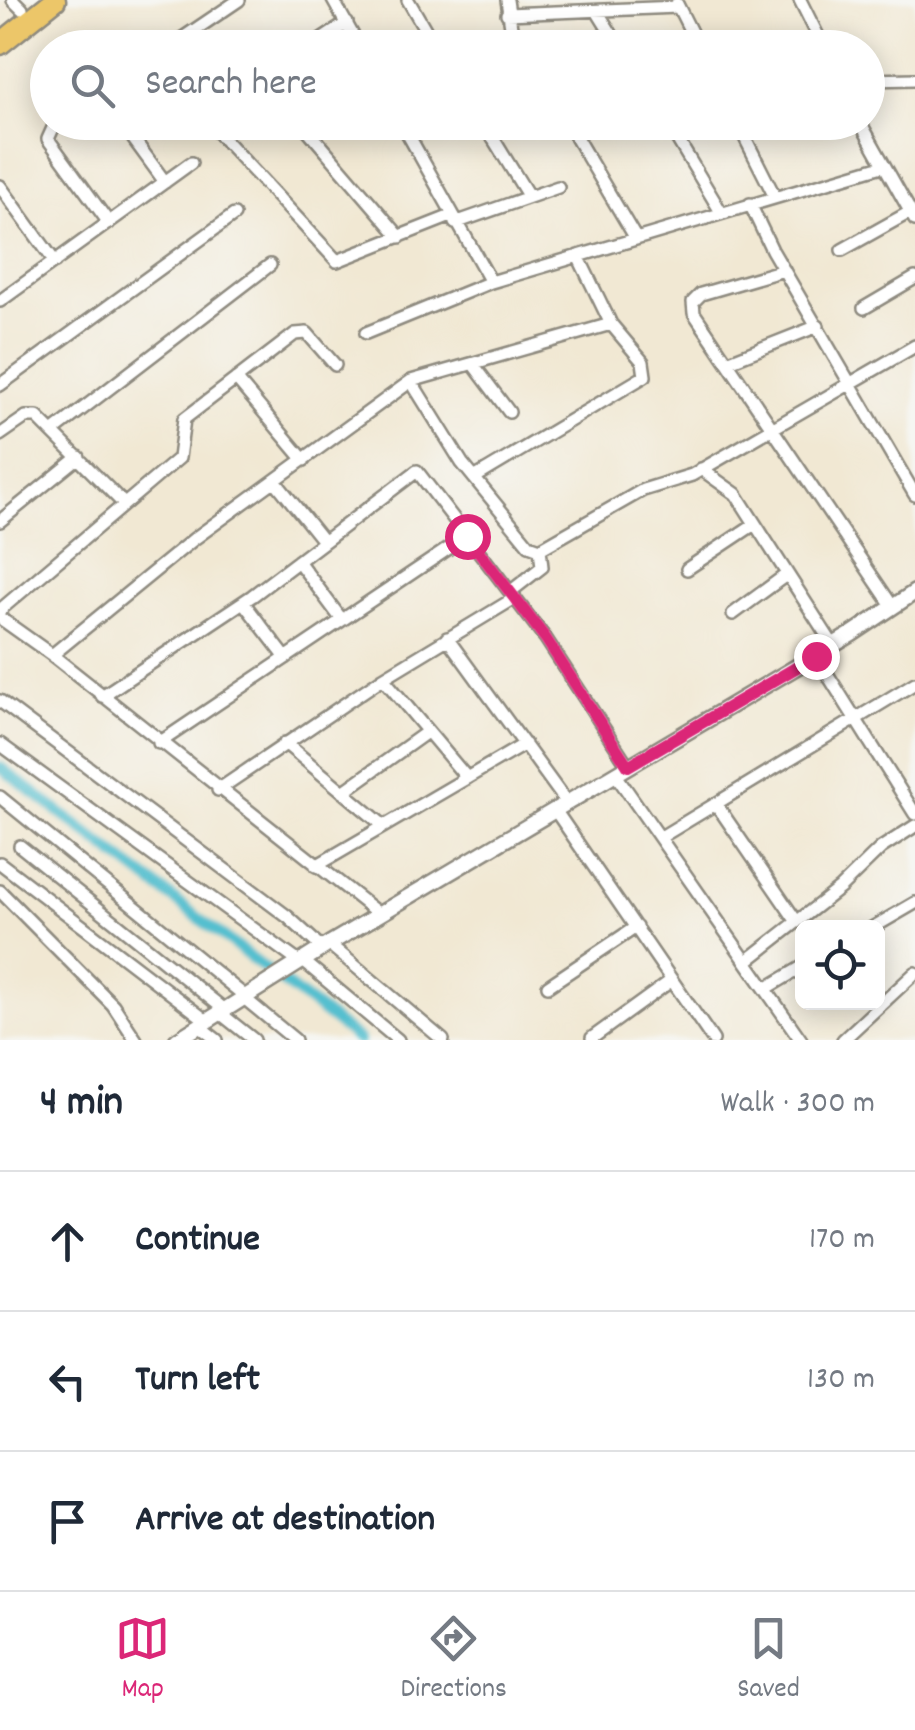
<!DOCTYPE html>
<meta charset="utf-8">
<style>
body{margin:0;font-family:Dekko,sans-serif;background:#f2f2f3;color:#1f2937}
.controls{position:absolute;right:30px;bottom:30px;display:grid;overflow:hidden;border-radius:15px;box-shadow:0 5px 25px #0003}
.controls button{width:90px;height:90px;display:grid;place-items:center;padding:0;border:0;border-bottom:2px solid #e0e1e3;background:#fff;color:#1f2937;font:50px sans-serif}
.stop{position:absolute;width:30px;height:30px;margin:-22px;border:8px solid #db2777;border-radius:50%;background:#fff}
.stop.end{background:#db2777;border-color:#fff;box-shadow:0 2px 10px #0008}
.list{margin:0;padding:0;list-style:none}
h2{display:flex;justify-content:space-between;align-items:center;height:130px;margin:0;padding:0 40px;font-size:42px}
h2 small{font-size:32px;font-weight:400;color:#747a83}
.list li{display:grid;grid-template-columns:65px 1fr auto;gap:30px;align-items:center;box-sizing:border-box;height:140px;padding:0 40px;border-top:2px solid #e0e1e3}
.list b{display:block;font-size:38px;white-space:nowrap}
.list em{font-size:32px;font-style:normal;color:#747a83}
.icon{flex:none;width:55px;height:55px;fill:none;stroke:currentColor;stroke-width:2;stroke-linecap:round;stroke-linejoin:round}
.map{position:relative;flex:none;width:915px;height:1040px;overflow:hidden}
.search{position:absolute;background:#fff;box-shadow:0 5px 25px #0003;left:30px;right:30px;top:30px;height:110px;display:flex;align-items:center;gap:25px;box-sizing:border-box;padding:0 35px;border-radius:55px;color:#747a83;font-size:38px}
.sheet{height:550px;background:#fff}
nav{display:flex;justify-content:space-around;align-items:center;box-sizing:border-box;height:140px;border-top:2px solid #e0e1e3;background:#fff;font-size:28px;color:#747a83}
nav a{display:grid;justify-items:center;gap:5px}
nav .on{color:#db2777}
.map>svg:first-child{display:block}
.lines{fill:none;stroke-linecap:round;stroke-linejoin:round}
.canal{stroke:#54bfcf;stroke-width:11}
.minor-casing{stroke:#8e8a7f;stroke-width:16}
.tertiary-casing{stroke:#8e8a7f;stroke-width:19}
.trunk-casing{stroke:#8e8a7f;stroke-width:25}
.minor{stroke:#fff;stroke-width:11}
.tertiary{stroke:#fff;stroke-width:14}
.trunk{stroke:#ecc669;stroke-width:20}
.route{stroke:#db2777;stroke-width:12}
</style>
<div class="map">
<svg width="915" height="1040" viewBox="0 0 915 1040">
<rect width="100%" height="100%" fill="#f6f6f2"/>
<filter id="ink" filterUnits="userSpaceOnUse"><feTurbulence type="fractalNoise" baseFrequency=".01" numOctaves="2"/><feDisplacementMap in="SourceGraphic" scale="20" xChannelSelector="R" yChannelSelector="G"/><feConvolveMatrix kernelMatrix="1 2 1 2 8 2 1 2 1" color-interpolation-filters="sRGB"/></filter>
<filter id="wash" filterUnits="userSpaceOnUse"><feTurbulence type="fractalNoise" baseFrequency=".0048" numOctaves="4" result="noise"/><feDisplacementMap in="SourceGraphic" scale="40" xChannelSelector="R" yChannelSelector="G"/><feGaussianBlur stdDeviation="2.25" result="paint"/><feColorMatrix in="noise" values="0 0 0 0 0 0 0 0 0 0 0 0 0 0 0 0 0 1.4 0 .05"/><feComposite in="paint" operator="in"/></filter>
<g filter="url(#wash)">
<rect width="100%" height="100%" fill="#f1e8d3"/>
<g class="lines">
<path class="canal" d="M0 767 359 1040"/>
</g>
</g>
<g filter="url(#ink)">
<g class="lines">
<g class="minor-casing">
<path id="minor" d="M13 0 22 9
M333 0 360 48
M408 0 436 48
M507 0 511 27 521 48
M800 0 824 48
M677 4 699 48
M597 11 620 48
M507 14 678 7
M168 48 239 0
M309 48 347 23
M868 80 915 79
M63 122 53 128 48 139 109 223
M121 122 165 182
M208 122 337 261 451 216
M301 122 400 237
M401 122 491 282 882 166
M483 122 529 197
M567 122 635 237
M667 122 721 212
M737 122 775 197
M860 122 915 220
M0 186 55 262
M750 204 772 250 915 495
M455 223 558 187
M842 250 910 212
M784 270 701 294 693 302 694 313 893 607
M0 301 191 163
M864 308 915 278
M366 333 491 282
M727 362 818 326
M473 364 509 412
M236 379 304 460
M411 381 462 463 529 545 540 549 643 490 692 475 915 346
M0 385 234 215
M55 430 270 265
M0 435 26 417H37L124 504
M701 469 736 494 833 645
M474 478 645 376 643 362 611 324
M275 481 323 541
M0 521 79 457
M298 561 342 620
M687 569 753 525
M510 592 542 567 540 549
M243 602 286 658
M0 610 179 458 184 419 295 334 307 333 335 365
M733 614 786 575
M0 618 52 655 194 539 411 381 611 324 578 256
M447 638 567 803
M52 655 379 914
M816 656 915 814
M383 678 467 778
M102 696 252 596 417 471 546 639 629 767
M0 701 288 917 322 948
M159 743 467 536
M285 743 384 826
M0 744 299 962
M616 775 801 1040
M218 790 383 678 515 598
M343 792 427 732
M0 797 246 997
M716 804 797 922
M555 810 713 1040
M661 837 915 683
M20 846 225 1010
M0 863 207 1021
M316 866 525 744
M0 891 113 1005 136 1040
M872 928 915 903
M329 944 443 1040
M302 960 398 1040
M747 961 840 888 881 848 915 826
M548 986 636 927
M767 988 802 967
M244 998 295 1040
M220 1013 254 1040
M199 1026 217 1040
M592 1038 672 980
M843 1040 915 973"/>
</g>
<g class="tertiary-casing">
<path id="tertiary" d="M177 1040 329 944 852 634 915 592"/>
</g>
<g class="trunk-casing">
<path id="trunk" d="M0 44 55 0"/>
</g>
<use href="#minor" class="minor"/>
<use href="#tertiary" class="tertiary"/>
<use href="#trunk" class="trunk"/>
</g>
</g>
<g class="lines" filter="url(#ink)">
<path class="route" d="M467 536 546 639 628 766 816 656"/>
</g>
</svg>
<div class="controls">
<button><svg class="icon" aria-label="locate" viewBox="0 0 24 24"><circle cx="12" cy="12" r="6"/><path d="M12 2v4M12 18v4M2 12h4M18 12h4"/></svg></button>
</div>
<div class="stop" style="left:467px;top:536px"></div>
<div class="stop end" style="left:816px;top:656px"></div>
<div class="search"><svg class="icon" aria-label="search" viewBox="0 0 24 24"><circle cx="10" cy="10" r="6"/><path d="M15 15l6 6"/></svg>Search here</div>
</div>
<section class="sheet">
<h2>4 min<small>Walk · 300 m</small></h2>
<ul class="list">
<li><svg class="icon" aria-label="ahead" viewBox="0 0 24 24"><path d="M12 20V5M6 11l6-6 6 6"/></svg><div><b>Continue</b></div><em>170 m</em></li>
<li><svg class="icon" aria-label="left" viewBox="0 0 24 24"><path d="M17 20v-9H6M10 6l-5 5 5 5"/></svg><div><b>Turn left</b></div><em>130 m</em></li>
<li><svg class="icon" aria-label="arrive" viewBox="0 0 24 24"><path d="M6 21V4h12l-3 4 3 4H6"/></svg><div><b>Arrive at destination</b></div></li>
</ul>
</section>
<nav>
<a class="on"><svg class="icon" aria-label="map" viewBox="0 0 24 24"><path d="M3 6l6-2 6 2 6-2v14l-6 2-6-2-6 2zM9 4v14M15 6v14"/></svg>Map</a>
<a><svg class="icon" aria-label="directions" viewBox="0 0 24 24"><path d="M12 3l9 9-9 9-9-9zM9 14v-3h6M13 9l2 2-2 2"/></svg>Directions</a>
<a><svg class="icon" aria-label="saved" viewBox="0 0 24 24"><path d="M7 4h10v16l-5-4-5 4z"/></svg>Saved</a>
</nav>
